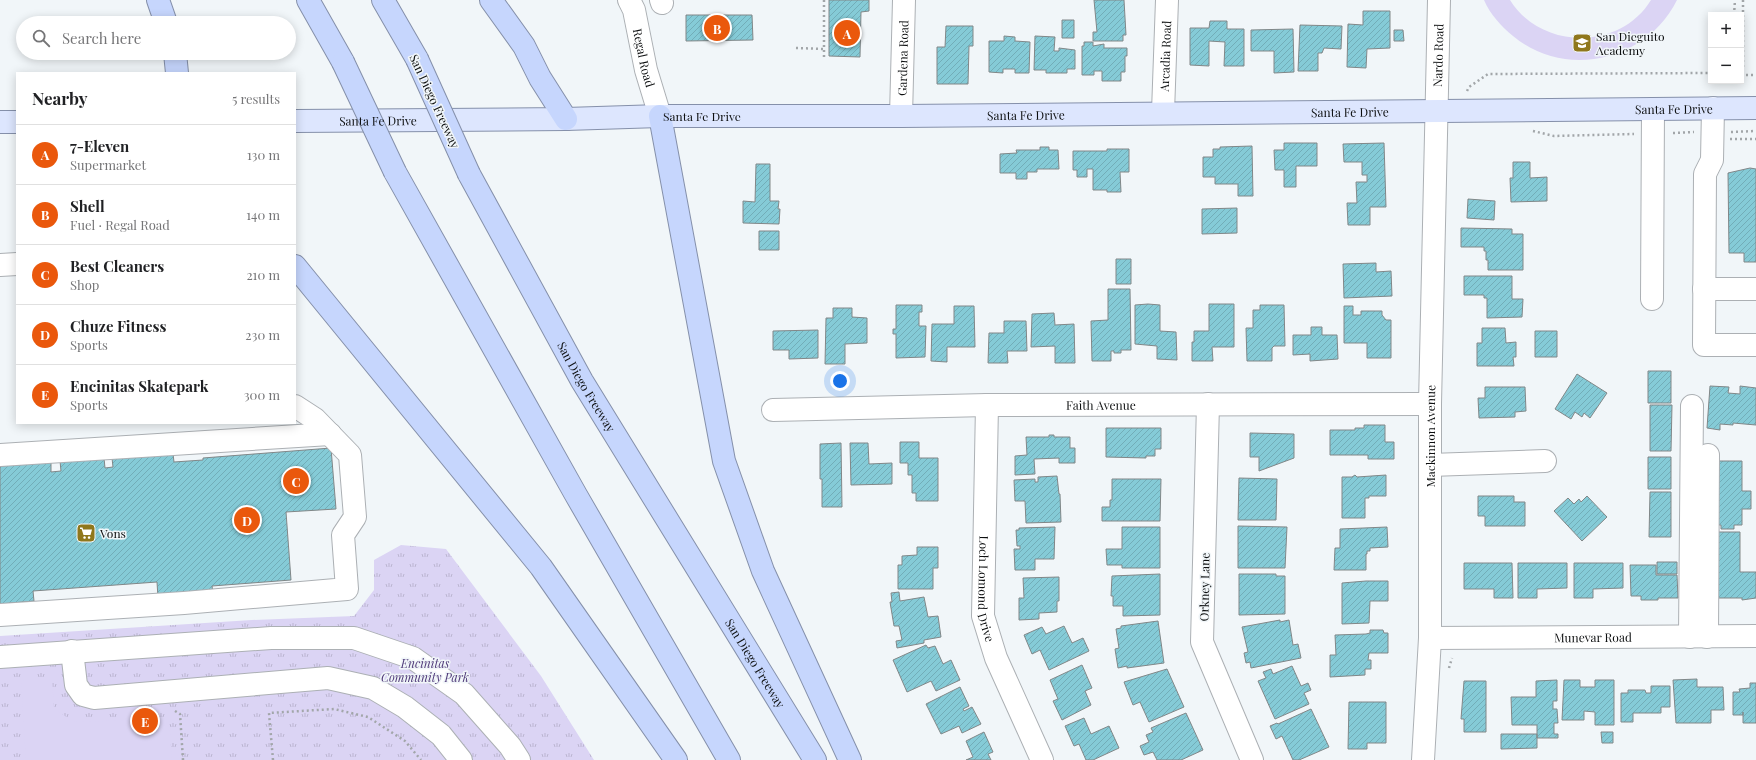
<!DOCTYPE html>
<meta charset="utf-8">
<style>
body{margin:0;font-family:"Playfair Display",serif;background:#f6f6f6;color:#202124}
.controls{position:absolute;right:12px;top:12px;display:grid;overflow:hidden;border-radius:0px;box-shadow:0 2px 10px #0003}
.controls button{width:36px;height:36px;display:grid;place-items:center;padding:0;border:0;border-bottom:1px solid #e0e0e0;background:#fff;color:#202124;font:20px sans-serif}
.you{position:absolute;left:840px;top:381px;width:14px;height:14px;margin:-10px;border:3px solid #fff;border-radius:50%;background:#1a73e8;box-shadow:0 0 0 6px #1a73e833}
.badge{display:grid;place-items:center;width:26px;height:26px;border-radius:50%;background:#ea580c;color:#fff;font-size:13px;font-weight:700}
.pin{position:absolute;translate:-50% -50%;border:2px solid #fff;box-shadow:0 1px 4px #0006}
.list{margin:0;padding:0;list-style:none}
h2{display:flex;justify-content:space-between;align-items:center;height:52px;margin:0;padding:0 16px;font-size:17px}
h2 small{font-size:13px;font-weight:400;color:#757577}
.list li{display:grid;grid-template-columns:26px 1fr auto;gap:12px;align-items:center;box-sizing:border-box;height:60px;padding:0 16px;border-top:1px solid #e0e0e0}
.list b{display:block;font-size:15px;white-space:nowrap}
.list p{margin:0;font-size:13px;white-space:nowrap;color:#757577}
.list em{font-size:13px;font-style:normal;color:#757577}
.icon{flex:none;width:22px;height:22px;fill:none;stroke:currentColor;stroke-width:2;stroke-linecap:round;stroke-linejoin:round}
.map{position:relative;flex:none;width:1756px;height:760px;overflow:hidden}
.search{position:absolute;background:#fff;box-shadow:0 2px 10px #0003;left:16px;top:16px;width:280px;height:44px;display:flex;align-items:center;gap:10px;box-sizing:border-box;padding:0 14px;border-radius:22px;color:#757577;font-size:15px}
.panel{position:absolute;background:#fff;box-shadow:0 2px 10px #0003;left:16px;top:72px;width:280px;height:352px;border-radius:0px}
.map>svg:first-child{display:block}
.park{fill:url(#park-tufts)}
.pitch{fill:#dbd4f4}
.building{fill:url(#building-hatch);stroke:#818788}
.lines{fill:none;stroke-linecap:round;stroke-linejoin:round}
.minor-casing{stroke:#acb0b4;stroke-width:24}
.major-casing{stroke:#8590aa;stroke-width:24}
.highway-casing{stroke:#8590aa;stroke-width:24}
.path{stroke:#a2a6a9;stroke-width:2.5;stroke-dasharray:2 3;stroke-linecap:butt}
.minor{stroke:#fff;stroke-width:22}
.major{stroke:#dde6fe;stroke-width:22}
.highway{stroke:#c6d6fd;stroke-width:22}
.highway-bridge-casing{stroke:#8590aa;stroke-width:24;stroke-linecap:butt}
.highway-bridge{stroke:#c6d6fd;stroke-width:22}
.labels{text-anchor:middle;dominant-baseline:central;stroke-width:3;stroke-linejoin:round;paint-order:stroke}
.poi-label{font-size:12px;fill:#0d0f10;stroke:#f1f6f9;text-anchor:start}
.street-label{font-size:12px;fill:#0d0f10;stroke:#f1f6f9}
.park-label{font-size:12px;font-style:italic;fill:#503b7a;stroke:#f1f6f9}
</style>
<div class="map">
<svg width="1756" height="760" viewBox="0 0 1756 760">
<defs>
<pattern id="park-tufts" width="24" height="20" patternUnits="userSpaceOnUse"><rect width="24" height="20" fill="#dbd4f4"/><path d="M3 7l-1-3M5 7V3M7 7l1-3M15 17l-1-3M17 17v-4M19 17l1-3" fill="none" stroke="#bbb5d0"/></pattern>
<pattern id="building-hatch" width="6" height="6" patternUnits="userSpaceOnUse"><rect width="6" height="6" fill="#85cbd7"/><path d="M-1 1l2-2M0 6l6-6M5 7l2-2" fill="none" stroke="#72adb8"/></pattern>
</defs>
<rect width="100%" height="100%" fill="#f1f6f9"/>
<path class="park" d="M401 545 446 549 541 676 594 760H0V636L252 620 354 616 374 590V560Z"/>
<path class="pitch" d="M1484 0H1510C1541 50 1620 51 1651 0H1677C1647 61 1565 80 1513 36 1501 26 1490 14 1484 0Z
M52 679 54 708 73 722 169 719 172 760H26L21 681Z"/>
<path class="building" d="M829 0H869V11L861 12 860 57 829 56Z
M1094 0H1124L1126 35H1123V41H1093V32H1097Z
M1363 11H1390V48L1367 49 1366 68 1347 67 1348 24 1363 25Z
M686 15H752L753 40 686 41Z
M1062 20H1074V38H1062Z
M1210 21H1227V29H1244V66H1224L1225 42 1209 41V66L1190 65V28H1209Z
M1300 25 1342 26 1341 49 1324 48 1322 53H1318V71H1298Z
M946 26H973V46H969L968 84H937V47H945Z
M1293 29 1294 72 1274 73V51H1251V30Z
M1394 30H1403L1404 41H1394Z
M1004 36 1015 37V41L1030 42 1029 73H1015V69H1003V73L989 72V41H1004Z
M1035 36 1055 37 1054 51H1059V48L1075 50V69H1067V73H1046V70H1034Z
M1084 42H1093V46L1104 44V48H1127V56H1125V72H1121V81H1102V71H1094V75H1082V46H1084Z
M1284 143H1317V166H1296V187H1284V170H1275L1274 150H1284Z
M1384 143 1386 207H1370V225H1348L1347 203H1357L1356 182H1367V175H1362V162H1344L1343 144Z
M1252 146 1253 196H1238V184H1215V177H1203V157H1213V149H1220V147Z
M1040 147H1049V150H1058L1059 169H1037V172H1027V179H1016V173H1000V154L1017 153 1016 150H1040Z
M1107 149H1129V172H1120L1121 192H1107V190H1093V169H1087V177H1077V170H1073V151H1107Z
M1513 162H1530V178L1547 177V201L1511 202 1510 178H1513Z
M756 164H770V201H779L778 209H780L779 224 743 223V201L755 202Z
M1750 168 1756 169V262H1744V253H1729L1728 173Z
M1468 199 1495 201 1494 220 1467 218Z
M1237 208V233L1202 234V209Z
M1461 228 1512 229V234H1523V270H1488V260H1486V251H1484V247H1461Z
M759 231H779V250H759Z
M1116 259H1131V284H1116Z
M1376 263V272L1391 271 1392 296 1344 298 1343 264Z
M1464 276H1512V299H1523L1522 317 1487 318V298H1484V295H1464Z
M1108 289H1130L1131 350H1121V353H1114V351H1111V361H1092L1091 321 1108 320Z
M1148 304 1160 305V331L1176 332 1177 360 1157 359V346L1135 344V305Z
M1209 304H1234V347H1212L1213 361H1192V342H1194V331H1209Z
M896 305H922V312H919V326H926L925 357 896 358V334H893V329H896Z
M1260 305H1284L1285 346H1274L1272 348V361H1247L1246 328H1253V310H1260Z
M954 306H974L975 347H947V362L931 361 932 324H954Z
M1344 306H1353V315H1361V311H1382V315L1386 320H1391V358H1367V343H1344Z
M833 308H852V317L867 318V343L845 344V364H825L826 318H833Z
M1054 313 1055 325 1074 324 1075 363H1055V346L1031 347 1032 314Z
M1004 321H1026L1027 351H1007L1008 363H988L989 333H1004Z
M1311 327H1322V335H1337L1338 359 1310 361V354L1293 355V335H1311Z
M1482 328H1505L1506 343 1516 342V357H1513L1514 366H1477V343H1482Z
M818 330V358L789 359V350H773V331Z
M1535 331H1557V357H1535Z
M1648 371H1671V403H1648Z
M1577 374 1607 393 1590 418 1584 413 1582 417 1575 412 1571 419 1555 409Z
M1710 386 1729 387 1728 393 1740 394V386L1756 388V425L1733 423V425L1720 424V430L1707 428Z
M1485 387H1525L1526 411 1515 412V417L1479 418 1478 398H1485Z
M1650 405H1672L1671 451H1650Z
M1364 425H1385V442H1394V459H1368V455H1330V430H1355V428H1364Z
M1106 428H1161V449H1155V456H1146V458L1106 457Z
M1250 433 1294 434V458L1259 471V457H1250Z
M1049 435H1054V437H1070V448H1075V463H1059V458L1034 459 1035 474 1015 475V456L1027 455 1026 437H1049Z
M900 442H919V458H938V501H916V493H912V475H908V463H900Z
M841 443 842 507H822V479H820V444Z
M850 443H868L869 464 892 463V484L851 485Z
M331 448 336 509 286 512 291 580 212 586 213 593 158 598 157 582 33 591 34 601 0 604V466L51 462V472L61 471 60 461 104 458 105 468 113 467 112 458 173 454 174 462 203 460V458Z
M1648 457H1671V489H1648Z
M1717 461H1742V491H1751V509H1742V525H1734V529H1721V525H1717Z
M1355 475 1357 477 1386 475V496H1369V498H1365V518H1342V477H1352Z
M1057 476 1059 494H1060L1061 522 1026 523 1025 501H1015L1014 480 1035 479V482H1038V477Z
M1239 478 1277 479 1276 520H1238Z
M1112 479H1161L1160 521H1102V507H1110V500H1112Z
M1650 492H1671V537H1649Z
M1478 496H1514V502H1525V526H1485V516H1478Z
M1587 496 1607 517 1582 541 1554 511 1568 498 1574 504 1579 499 1581 502Z
M1238 526 1287 527 1285 568H1238Z
M1055 527 1054 559H1035V570H1015L1014 549H1020V546H1017L1016 530H1019V528Z
M1122 527H1160V568H1122V565H1107L1106 549H1122Z
M1387 527 1388 547 1370 548V551H1367V554H1366V570H1334L1335 548H1340V529Z
M1716 532H1740V572H1756V598L1742 600V598H1716Z
M917 547H938V568H933V589H898V565H902V556L917 555Z
M1657 562H1677V574H1657Z
M1464 563H1512L1513 598H1494V589H1464Z
M1518 563H1567V588L1537 589V598H1518Z
M1574 563H1623V588L1593 589V598H1574Z
M1630 565H1656V575H1677L1678 598H1658V600H1641V596H1631Z
M1160 574V615L1123 616V606H1113V596H1111L1112 576Z
M1239 574H1276V576H1285V614L1239 615Z
M1059 577V601H1057V612L1039 613V619L1019 620V598H1024L1023 578Z
M1366 581H1388V601H1370L1369 623 1342 624V583Z
M899 592 900 601 924 597 928 617 938 616 941 637 924 640V643L897 648 896 641 902 640 899 626H894L890 602H892L891 593Z
M1280 620V622L1289 620 1293 645 1298 644 1301 658 1251 668 1250 662 1246 663 1244 653 1248 652 1242 627Z
M1158 621 1164 663 1127 668V666L1118 668 1115 649 1119 648 1116 629 1121 628V626Z
M1064 626 1072 643 1083 638 1089 651 1049 670 1040 650 1032 654 1024 635 1042 627 1046 634Z
M1370 630H1383L1384 633H1388V653H1369L1368 660H1371V669H1365V675L1330 677V655H1336L1335 635 1366 634 1370 633Z
M926 645 928 648 935 646 943 664 951 660 960 680 936 691 931 681 907 692 893 660Z
M1082 665 1092 688 1085 691 1091 705 1062 720 1053 701 1058 699 1050 680Z
M1292 666 1301 686 1308 683 1311 690 1304 693 1309 704 1275 719 1258 681 1266 678 1263 672 1271 669 1273 674Z
M1167 669 1184 707 1149 722 1140 702 1133 705 1124 682Z
M1697 679V687H1723L1724 710H1711V723H1676L1673 680Z
M1557 680V701H1553V709H1557L1558 723H1554V734H1558V738H1537V725H1512L1511 697H1536V681Z
M1564 680H1580V687H1595V680H1614V725H1595V712L1584 711V720H1562Z
M1464 681H1486V732H1464V719H1461Z
M1750 683H1756V723H1743V712V715H1733V692H1740L1739 689 1750 688Z
M1651 686H1670V707H1661V713H1633V722H1621V693H1628V690H1645L1646 693H1651Z
M960 687 969 706 963 709 964 711 972 707 981 724 962 733 959 726 941 734 926 704Z
M1349 702H1386V743H1367V749H1348Z
M1311 709 1329 747 1299 760H1293L1282 736 1276 739 1270 726 1277 723 1278 724Z
M1186 713 1203 750 1181 760H1157L1153 752 1144 755 1140 746 1149 742 1146 735 1153 732 1151 728Z
M1084 718 1091 734 1109 726 1119 748 1093 760H1086L1079 744 1074 746 1065 726Z
M984 732 993 752 988 754 991 760H966L973 757 966 741Z
M1601 732H1613V743H1602Z
M1501 734H1537V748L1501 749Z"/>
<g class="lines">
<g class="minor-casing">
<g id="minor">
<path id="s1" d="M629 0 634 10 646 70 660 116"/>
<path d="M661 0 662 3"/>
<path d="M1713 108 1712 160 1705 174 1704 345H1756"/>
<path id="s2" d="M1163 112 1167 0"/>
<path id="s3" d="M901 116 904 0"/>
<path d="M0 265 17 264"/>
<path d="M1704 289H1756"/>
<path d="M1652 299 1653 109"/>
<path d="M1208 404 1202 642 1252 760"/>
<path id="s4" d="M987 405 983 616 996 658 1042 760"/>
<path id="s5" d="M773 410 987 405 1430 404"/>
<path d="M0 455 330 434"/>
<path d="M1430 465 1545 461"/>
<path d="M0 615 184 603 347 589 343 535 355 517 350 455 315 419 295 406"/>
<path d="M1690 637 1692 406"/>
<path d="M1707 637 1708 455"/>
<path id="s6" d="M1430 638 1756 636"/>
<path d="M72 651 76 685 83 695 94 698 328 678 373 688 405 707 441 735 461 760"/>
<path d="M0 657 271 638H354L413 658 464 694 510 746 519 760"/>
<path id="s7" d="M1423 760 1430 638V404L1439 0"/>
</g>
</g>
<g class="major-casing">
<g id="major">
<path id="s8" d="M295 121 566 119 660 116H901L1756 108"/>
<path d="M0 122H17"/>
</g>
</g>
<g class="highway-casing">
<g id="highway">
<path d="M158 0 166 23"/>
<path d="M308 0 343 62"/>
<path d="M383 0 417 59"/>
<path d="M491 0 524 46 540 78 566 119"/>
<path d="M175 53 177 73"/>
<path d="M660 116 724 461 763 571 850 760"/>
<path d="M395 172 576 495 729 760"/>
<path id="s9" d="M469 174 582 381 815 760"/>
<path d="M295 266 541 567 676 760"/>
</g>
</g>
<path class="path" d="M1743 0V68
M1734 15 1735 0
M796 48 824 49
M824 57V0
M1741 75H1756
M1467 91 1469 87 1488 74 1711 73
M1533 131 1554 136 1634 134
M1731 132 1756 131
M1673 133 1694 132
M1730 139H1756
M1449 668 1452 658
M175 711 180 714 183 760
M273 760 269 713 334 709 368 717 405 741 421 760"/>
<use href="#minor" class="minor"/>
<use href="#major" class="major"/>
<use href="#highway" class="highway"/>
<g class="highway-bridge-casing">
<path id="highway-bridge" d="M417 59 469 174
M343 62 395 172"/>
</g>
<use href="#highway-bridge" class="highway-bridge"/>
</g>
<defs>
<g id="school-square" transform="scale(1)"><rect x="-9" y="-9" width="18" height="18" rx="4" fill="#8f771c" stroke="#f1f6f9"/><path d="M0-5L7-2L0 1L-7-2ZM-4 1L0 2.5L4 1V4Q0 6-4 4Z" fill="#fff"/></g>
<g id="supermarket-square" transform="scale(1)"><rect x="-9" y="-9" width="18" height="18" rx="4" fill="#8f771c" stroke="#f1f6f9"/><path d="M-6-5.5h2.5l.6 2H6L4.5 2H-2.5L-4.4-4H-6ZM-1.5 3.2a1.3 1.3 0 1 0 .1 0ZM3 3.2a1.3 1.3 0 1 0 .1 0Z" fill="#fff"/></g>
</defs>
<g fill-rule="evenodd">
<use href="#school-square" x="1582" y="43"/>
<use href="#supermarket-square" x="86" y="533"/>
</g>
<g class="labels">
<g class="poi-label">
<text x="1596" y="36">San Dieguito<tspan x="1596" dy="14">Academy</tspan></text>
<text x="100" y="533">Vons</text>
</g>
<g class="street-label">
<text stroke="none"><textPath href="#s2" startOffset="56">Arcadia Road</textPath></text>
<text stroke="none"><textPath href="#s7" startOffset="705">Nardo Road</textPath></text>
<text stroke="none"><textPath href="#s1" startOffset="60">Regal Road</textPath></text>
<text stroke="none"><textPath href="#s3" startOffset="58">Gardena Road</textPath></text>
<text transform="translate(435 101) rotate(65)">San Diego Freeway</text>
<text stroke="none"><textPath href="#s8" startOffset="1379">Santa Fe Drive</textPath></text>
<text stroke="none"><textPath href="#s8" startOffset="1055">Santa Fe Drive</textPath></text>
<text stroke="none"><textPath href="#s8" startOffset="731">Santa Fe Drive</textPath></text>
<text stroke="none"><textPath href="#s8" startOffset="407">Santa Fe Drive</textPath></text>
<text stroke="none"><textPath href="#s8" startOffset="83">Santa Fe Drive</textPath></text>
<text stroke="none"><textPath href="#s9" startOffset="243">San Diego Freeway</textPath></text>
<text stroke="none"><textPath href="#s5" startOffset="328">Faith Avenue</textPath></text>
<text stroke="none"><textPath href="#s7" startOffset="324">Mackinnon Avenue</textPath></text>
<text transform="translate(1204 587) rotate(-89)">Orkney Lane</text>
<text stroke="none"><textPath href="#s4" startOffset="184">Loch Lomond Drive</textPath></text>
<text stroke="none"><textPath href="#s6" startOffset="163">Munevar Road</textPath></text>
<text stroke="none"><textPath href="#s9" startOffset="567">San Diego Freeway</textPath></text>
</g>
<g class="park-label">
<text x="425" y="663">Encinitas<tspan x="425" dy="14">Community Park</tspan></text>
</g>
</g>
</svg>
<div class="controls">
<button>+</button>
<button>−</button>
</div>
<div class="you"></div>
<div class="pin badge" style="left:847px;top:33px">A</div>
<div class="pin badge" style="left:717px;top:28px">B</div>
<div class="pin badge" style="left:296px;top:481px">C</div>
<div class="pin badge" style="left:247px;top:520px">D</div>
<div class="pin badge" style="left:145px;top:721px">E</div>
<div class="search"><svg class="icon" aria-label="search" viewBox="0 0 24 24"><circle cx="10" cy="10" r="6"/><path d="M15 15l6 6"/></svg>Search here</div>
<section class="panel">
<h2>Nearby<small>5 results</small></h2>
<ul class="list">
<li><span class="badge">A</span><div><b>7-Eleven</b><p>Supermarket</p></div><em>130 m</em></li>
<li><span class="badge">B</span><div><b>Shell</b><p>Fuel · Regal Road</p></div><em>140 m</em></li>
<li><span class="badge">C</span><div><b>Best Cleaners</b><p>Shop</p></div><em>210 m</em></li>
<li><span class="badge">D</span><div><b>Chuze Fitness</b><p>Sports</p></div><em>230 m</em></li>
<li><span class="badge">E</span><div><b>Encinitas Skatepark</b><p>Sports</p></div><em>300 m</em></li>
</ul>
</section>
</div>
